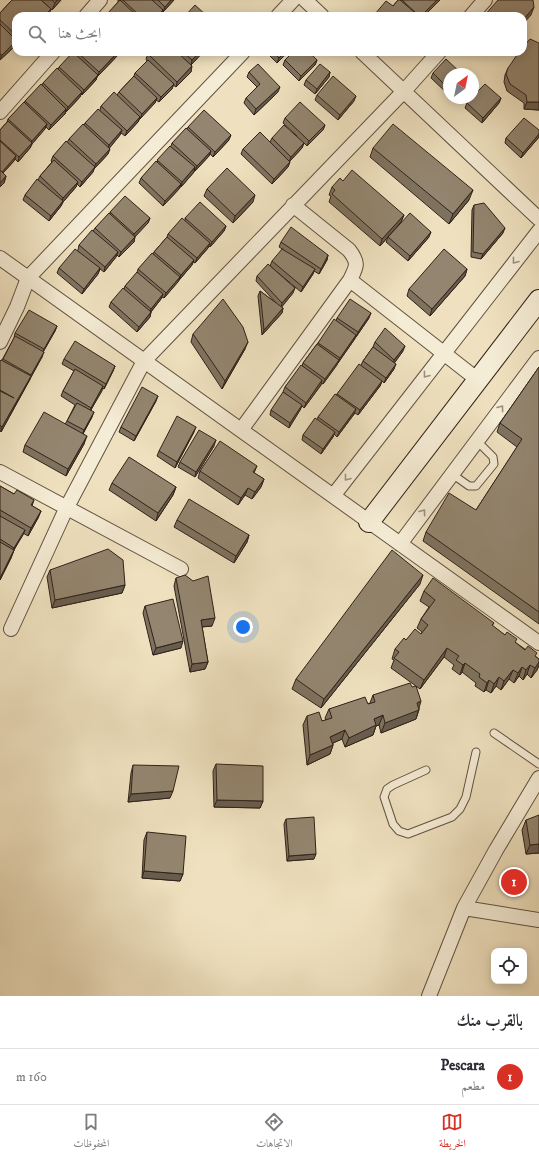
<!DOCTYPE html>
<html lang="ar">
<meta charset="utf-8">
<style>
body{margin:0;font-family:"IM FELL DW Pica",Amiri,serif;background:#f7f7f7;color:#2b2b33;direction:rtl}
.controls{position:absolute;right:12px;bottom:12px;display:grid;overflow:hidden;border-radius:8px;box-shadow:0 2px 10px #0003}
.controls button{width:36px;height:36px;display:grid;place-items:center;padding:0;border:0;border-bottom:1px solid #e1e1e2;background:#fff;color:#2b2b33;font:20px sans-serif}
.compass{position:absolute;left:443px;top:68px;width:36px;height:36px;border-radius:50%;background:#fff;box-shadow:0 2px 10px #0003;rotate:33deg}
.you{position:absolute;left:243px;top:627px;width:14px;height:14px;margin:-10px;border:3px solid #fff;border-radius:50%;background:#1a73e8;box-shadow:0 0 0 6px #1a73e833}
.badge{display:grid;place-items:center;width:26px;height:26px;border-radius:50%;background:#d93025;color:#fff;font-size:13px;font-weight:700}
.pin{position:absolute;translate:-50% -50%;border:2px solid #fff;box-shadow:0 1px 4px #0006}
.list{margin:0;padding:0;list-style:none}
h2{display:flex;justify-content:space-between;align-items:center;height:52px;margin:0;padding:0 16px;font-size:17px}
h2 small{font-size:13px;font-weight:400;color:#7c7c81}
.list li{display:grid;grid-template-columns:26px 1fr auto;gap:12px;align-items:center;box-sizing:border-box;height:56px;padding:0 16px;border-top:1px solid #e1e1e2}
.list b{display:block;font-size:15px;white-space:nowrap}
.list p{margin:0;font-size:13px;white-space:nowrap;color:#7c7c81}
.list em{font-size:13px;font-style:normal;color:#7c7c81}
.icon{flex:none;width:22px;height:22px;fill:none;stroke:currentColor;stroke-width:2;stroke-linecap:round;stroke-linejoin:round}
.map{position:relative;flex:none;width:539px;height:996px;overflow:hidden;direction:ltr}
.search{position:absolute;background:#fff;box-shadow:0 2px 10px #0003;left:12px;right:12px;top:12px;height:44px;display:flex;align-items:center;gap:10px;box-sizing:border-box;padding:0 14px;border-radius:12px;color:#7c7c81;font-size:15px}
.sheet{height:108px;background:#fff}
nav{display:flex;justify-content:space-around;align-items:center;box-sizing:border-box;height:56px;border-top:1px solid #e1e1e2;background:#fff;font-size:11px;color:#7c7c81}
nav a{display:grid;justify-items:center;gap:2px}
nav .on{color:#d93025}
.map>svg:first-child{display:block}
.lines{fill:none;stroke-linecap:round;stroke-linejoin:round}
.lane-casing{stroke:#605242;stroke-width:9}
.street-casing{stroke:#605242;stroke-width:16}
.secondary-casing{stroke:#302219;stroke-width:22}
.lane{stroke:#f5ecd5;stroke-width:7}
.street{stroke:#f5ecd5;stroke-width:14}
.secondary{stroke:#f5ecd5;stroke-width:20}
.wall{fill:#7e725f;stroke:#302219}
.shaded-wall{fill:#675d4e;stroke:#302219}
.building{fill:#93856f;stroke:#302219}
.oneway{stroke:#9c9180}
</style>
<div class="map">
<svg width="539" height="996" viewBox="0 0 539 996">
<rect width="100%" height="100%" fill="#efe1bf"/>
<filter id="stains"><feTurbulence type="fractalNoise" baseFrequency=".005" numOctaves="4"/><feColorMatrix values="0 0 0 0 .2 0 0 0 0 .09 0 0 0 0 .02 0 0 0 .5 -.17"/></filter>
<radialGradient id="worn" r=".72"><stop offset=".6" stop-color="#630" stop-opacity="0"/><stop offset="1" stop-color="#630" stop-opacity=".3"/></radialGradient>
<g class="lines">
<g class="lane-casing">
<path id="lane" d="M452 474 469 486H476L494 464 493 457 477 441
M494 733 539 764
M426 770 393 785 387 789 384 797 393 824 399 831 408 834 452 817 460 809 466 797 476 752"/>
</g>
<g class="street-casing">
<path id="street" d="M305 0 322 16
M86 16 100 0
M278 16 293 0
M471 16 485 0
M362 52 539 219
M0 112 53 52
M0 258 539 643
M350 280 478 380
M0 342 17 307 28 278 243 52
M241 430 350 280C357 266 359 263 349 250L293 205
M0 472 181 569
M333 496 539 231
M400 544 539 358
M11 629 66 509 144 361 404 91 439 52
M464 908 539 920
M429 996 464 908 496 850 539 778"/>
</g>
<g class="secondary-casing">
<path id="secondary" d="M369 522 539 300"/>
</g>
<use href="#lane" class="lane"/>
<use href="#street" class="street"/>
<use href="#secondary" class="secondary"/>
</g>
<path class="wall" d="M12 0H61L52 10 43 2 51 9 49 14 47 16H16V42L15 46 0 60V13Z
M118 0H174L163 12V11L160 16H106L118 2Z
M398 0H440L424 16H374L375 14 393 6Z
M75 52H123L121 55 119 53 118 55 97 77 96 80 82 95 81 94 80 97 66 112V111L65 114 49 130 46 127 32 144 30 148 18 162 15 159 14 161 3 173 6 176 4 183 0 187V130L7 122 8 119 24 103 25 101 42 85 43 83 58 70 59 67 74 53Z
M150 52H203L191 65V72L176 87 173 85 172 89 159 102 156 100 155 103 140 118 138 122 125 136 121 133 120 135 109 148 108 154 94 169 93 172 80 187 77 184 76 187 63 202 61 206 49 221 23 200 25 195 38 180 40 176 52 162 51 161 53 156 67 143 69 139 84 125 85 123 100 110 101 106 117 95 119 92 134 76 135 73 147 61 146 59 148 54Z
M266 52H288L277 63Z
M285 60H317L315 65 299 81 283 65Z
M508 68 539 110 524 109V103L507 91 504 82 505 75Z
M249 72 278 92 254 115 244 103 246 98 257 87 247 77Z
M330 72 329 77 315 94 304 85 306 80Z
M433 73 449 74V95L431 78Z
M317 95 354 101 338 120 315 100Z
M501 98 499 103 482 123 465 108 467 103Z
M285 118 325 125 323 130 307 146 304 143 302 148 290 161 288 167 272 184 241 154 243 149 270 142 272 138 297 136 283 123Z
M188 127 229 140 213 157 210 154 209 156 195 171H194V172L181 187H180L179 189 163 206 139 183 141 178 157 162 171 146 172 143 187 129Z
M539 130V137L521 158 505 143 506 138Z
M373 148 469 200 449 224 370 157Z
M343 181 404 215 401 222 380 246 329 202 331 196 329 195 332 187Z
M207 189 253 202 233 223 204 196Z
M474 205 503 233 481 259 471 257 472 210Z
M110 212 150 218 148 223 135 236 134 242 119 257 117 255 116 257 104 272 100 269 98 274 82 294 57 273 59 268 78 250 79 245 93 231 95 228 110 214Z
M185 218 226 226 224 231 210 247 209 246 208 248 195 263 193 262 192 265 164 298 162 297 161 299 151 312 150 317 137 332 109 307 111 302 124 289 125 286 137 273 138 269 153 254 154 252 167 237 168 234 185 221Z
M388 237H429L408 261 386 242Z
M281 242 328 255 327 260 319 274 314 271 313 274 301 292 270 266 272 261 284 250 279 247Z
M467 269 465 276 430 316 407 296 409 289Z
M257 276 293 293 281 307 283 308 282 313 262 335 258 296 260 291 276 303 256 281Z
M337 318H369L356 337 354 340 323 384 321 383V385L304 408 302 406 300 410 289 428 270 415 271 410 287 395 283 392 285 387 302 366 303 363 317 344 318 343 336 321Z
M57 326 55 331 43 352 42 357 31 377 29 381 1 432 0 431V361L2 360 14 338 15 333Z
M193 334 245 349 222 389 191 342Z
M375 342 403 351 394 363V369L384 383 382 381 380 386 358 415 355 413 337 437 334 434 333 437 321 454 302 440 303 435 317 419 318 417 337 394 361 365 363 361 373 347Z
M64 359 115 366 113 371 104 389 102 388 91 410 92 417 83 434 84 444 66 476 23 452 25 445 65 424 67 421 75 405 61 396 63 391 74 371 62 364Z
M539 367V624L423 541 426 532 476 510 517 447 497 432 500 423Z
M156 401 134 441 119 432 121 427Z
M194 432 175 468 157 456 159 451Z
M214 446 195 477 178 467 180 462Z
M257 466 254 473 264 479 261 487 252 499 245 495 238 505 198 478 200 471Z
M112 483 176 487 173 495 156 521 109 490Z
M0 486 14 494 34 500 32 506 41 511 38 518 28 536 23 533 14 550 11 558 0 580Z
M177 520 249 535 247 542 234 563 174 527Z
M50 570 125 585 122 593 52 608 47 577Z
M176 578 212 626 202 627 208 662 205 669 190 672 174 586Z
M420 584 321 708 292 689 296 679Z
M424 591 494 623 492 626 539 659V665L537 670 531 678 527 674 523 680 519 676 514 683 509 679 501 690 496 686 491 693 486 690 484 692 475 686 476 683 462 672 460 675 452 669 454 665 444 657 420 689 391 668 394 660 392 659 395 649 406 640 421 634 422 632 417 628 421 619 429 607 420 601Z
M145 606 181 648 153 655 143 613Z
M373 695 419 708V710L416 719 381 733 379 725 376 726 373 735 345 747 342 739 333 743V745L330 754 307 765 303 725 307 716 322 721 326 720 325 718 329 709 368 704 370 703Z
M216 764 263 801 260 808 214 807 213 771Z
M133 765 170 798 128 802 131 773Z
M286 819 314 859 287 861 284 824Z
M526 820 539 853 526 854 522 830Z
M147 832 183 874 180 881 142 878 144 840Z"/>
<path class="shaded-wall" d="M57 0H61L52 10 55 3Z
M171 0H174L163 12 165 7Z
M437 0H440L424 16H421Z
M534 7 531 15 523 24V20Z
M51 9 49 14 47 16H44Z
M163 10 160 16H157Z
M16 41 15 46 0 60 2 55Z
M118 52H119L118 55 97 77 96 80 82 95 84 90 98 76 99 72Z
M200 52H203L191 65 192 60Z
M285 52H288L277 63 279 58Z
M317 60 315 65 299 81 301 76Z
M192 66 191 72 176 87 177 82Z
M330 72 329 77 315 94 317 89Z
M174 84 172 89 159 102 161 97Z
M280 87 278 92 254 115 256 109Z
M82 92 80 97 66 112 68 107Z
M356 96 354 101 338 120 340 115Z
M157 98 155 103 140 119 142 114Z
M501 98 499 103 482 123 483 118Z
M527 102H539V110L524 109Z
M66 109 65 114 49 130 51 125Z
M140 117 138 122 125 136 127 131Z
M47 124 45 129 32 144 30 148 18 162 19 157 30 144 32 141Z
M325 125 323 130 307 146 309 141Z
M122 130 120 135 108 150 109 145Z
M539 134V137L521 158 523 153Z
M231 135 229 140 213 157 215 152Z
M304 143 302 148 289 162 291 157Z
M110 149 108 154 94 169 93 172 80 187 82 182 94 167 96 164Z
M211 151 209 156 195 171 197 166Z
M16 156 14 161 0 176 1 172Z
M290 162 288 167 272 184 274 179Z
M195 167 194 172 181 187 182 182Z
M6 176 4 183 0 187V183Z
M78 182 76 187 63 202 61 206 49 221 51 216 62 202 63 198Z
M181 184 179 189 163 206 165 201Z
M473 190 469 200 449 224 453 214Z
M255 195 253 202 233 223 235 216Z
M404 215 401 222 380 246 382 239Z
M150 218 148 223 133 239 134 234Z
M226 226 224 231 210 247 212 242Z
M505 228 503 233 481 259 483 254Z
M431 232 429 237 408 261 410 256Z
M135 237 134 242 119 257 121 252Z
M210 243 208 248 195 263 197 258Z
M118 252 116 257 104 272 105 267Z
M328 255 327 260 319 274 321 269Z
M194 260 192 265 179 280 181 275Z
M100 268 98 274 82 294 84 289Z
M315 269 313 274 301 292 303 287Z
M467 269 465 276 430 316 432 309Z
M180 277 178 282 164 298 166 293Z
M295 288 293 293 281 308 282 303Z
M163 294 161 299 149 314 151 309Z
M283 308 282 313 262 335 264 330Z
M151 312 150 317 137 332 139 327Z
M371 313 369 318 356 337 358 332Z
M57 326 55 331 42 354 44 349Z
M356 335 354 340 338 363 340 358Z
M248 342 245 349 222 389 225 381Z
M405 346 403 351 393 365 394 360Z
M44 352 42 357 31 377 29 381 1 432 2 427 30 379 31 375Z
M339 360 337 365 323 384 325 379Z
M396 364 394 369 384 383 386 378Z
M115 366 113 371 104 389 106 384Z
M322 380 321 385 304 408 306 403Z
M382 381 380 386 358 415 360 410Z
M103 386 102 391 89 413 91 408Z
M158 396 156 401 134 441 136 436Z
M302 405 300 410 289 428 290 423Z
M356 409 354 414 337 437 339 432Z
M94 412 92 417 82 435 84 430Z
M196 427 194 432 175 468 177 462Z
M335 432 333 437 321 454 323 449Z
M87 436 84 444 66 476 68 469Z
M216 440 214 446 195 477 196 472Z
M264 479 261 487 252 499 255 492Z
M176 487 173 495 156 521 158 513Z
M248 488 245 495 238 505 241 498Z
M41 511 38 518 28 536 31 528Z
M25 530 23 535 12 553 14 548Z
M249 535 247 542 234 563 236 556Z
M14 550 11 558 0 580V578Z
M423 575 420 584 321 708 324 699Z
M125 585 122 593 52 608 55 600Z
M215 618 212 626 198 627 201 620Z
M183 641 181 648 153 655 156 648Z
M447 648 444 657 420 689 424 680Z
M208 662 205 669 190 672 192 664Z
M539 662V665L537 670 531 678 535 668Z
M465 663 462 672 460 675 463 665Z
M530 665 527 674 523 680 526 670Z
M522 667 519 676 514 683 518 673Z
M513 670 509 679 501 690 504 681Z
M499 677 496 686 491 693 494 684Z
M489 680 486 690 484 692 487 683Z
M421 701 416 719 381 733 385 723 417 703Z
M383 715 379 725 376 726 373 735 345 747 349 738 374 719Z
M345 730 342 739 326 746 330 737Z
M333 745 330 754 307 765 310 755Z
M173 791 170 798 128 802 131 794Z
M217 800 263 801 260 808 214 807Z
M539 844V853L526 854 530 845Z
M316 854 314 859 287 861 289 856Z
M144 871 183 874 180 881 142 878Z"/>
<path class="building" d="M12 0H41L51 9 44 16H16V35L0 20V13Z
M52 0H57L55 3Z
M120 0 137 16H108L106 15Z
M123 0H152L163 10 157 16H140Z
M158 0H171L165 7Z
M398 0H400L419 16H378L375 14 386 1 393 6Z
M402 0H437L421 16H419Z
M498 0H533L534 7 523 20V16H484Z
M195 5 207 16H185Z
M0 24 16 40V41L2 55 0 54Z
M530 39 539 43V102H527L526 95 510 84 506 74 508 68 519 52H523V47Z
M73 52 98 75 84 90 59 67Z
M77 52H118L99 72Z
M150 52H177L192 66 177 82 148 54Z
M183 52H200L192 60Z
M273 52H285L279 58Z
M293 52H309L317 60 301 76 285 60Z
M446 59 462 74H449V89L433 73Z
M148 60 174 84 161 97 135 73Z
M258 64 280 87 256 109 246 98 260 84 249 72Z
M320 64 330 72 317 89 306 80Z
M57 68 82 92 68 107 43 83Z
M134 76 157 98 142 114 119 92Z
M333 76 356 96 340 115 317 95Z
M41 84 66 109 51 125 25 101Z
M485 84 501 98 483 118 467 103 471 98H473V96Z
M114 92 140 117 127 131 101 106Z
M24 102 47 124 32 141 8 119Z
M300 102 325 125 309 141 285 118Z
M98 109 122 130 109 145 85 123Z
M204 110 231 135 215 152 188 127Z
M524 118 539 130V134L523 153 506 138Z
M8 121 32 143 19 157 0 140V130Z
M83 124 110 149 96 164 69 139Z
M393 124 473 190 453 214 373 148Z
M284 125 304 143 291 157 272 138Z
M186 128 211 151 197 166 172 143Z
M260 132 290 162 274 179 243 149Z
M0 141 16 156 2 172 0 170Z
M66 141 95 167 82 182 53 156Z
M170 146 195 167 182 182 157 160Z
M54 160 78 182 63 198 40 176Z
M156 161 181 184 165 201 141 178Z
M227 168 255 195 235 216 207 189Z
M0 170 6 176 0 183Z
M352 170 404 215 382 239 332 194 335 190 332 187 340 178 343 181Z
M37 179 63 201 51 216 25 195Z
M125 196 150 218 134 234 110 212Z
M200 202 226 226 212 242 185 218Z
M484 203 505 228 483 254 473 252 474 205Z
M109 213 135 237 121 252 95 228Z
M410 213 431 232 410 256 388 237Z
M182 218 210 243 197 258 168 234Z
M291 227 328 255 321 269 281 242Z
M92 230 118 252 105 267 79 245Z
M167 237 194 260 181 275 154 252Z
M75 249 100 268 84 289 59 268Z
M282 249 315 269 303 287 272 261Z
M444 249 467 269 432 309 409 289Z
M152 253 180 277 166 293 138 269Z
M268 264 295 288 282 303 257 276Z
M137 272 163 294 151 309 125 286Z
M123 288 151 312 139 327 111 302Z
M260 291 283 308 264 330Z
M223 299 243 327 248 342 225 381 193 334Z
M350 299 371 313 358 332 337 318Z
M29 310 57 326 44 349 15 333Z
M334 319 356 335 340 358 318 343Z
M385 328 405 346 394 360 375 342Z
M15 336 44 352 31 375 3 359Z
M75 341 115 366 106 384 64 359Z
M317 344 339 360 325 379 303 363Z
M373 347 396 364 386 378 363 361Z
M1 360 31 376 2 427 0 425V391L14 398 0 390V361Z
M359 364 382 381 360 410 337 394Z
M301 365 322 380 306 403 285 387Z
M539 367V612L426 532 449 493 476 510 522 439 500 423Z
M75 369 103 386 91 408 63 391Z
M142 387 158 396 136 436 121 427Z
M283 392 302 405 290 423 271 410Z
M335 394 356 409 339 432 318 417Z
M77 403 94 412 84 430 67 421Z
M44 412 87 436 68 469 25 445Z
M177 416 196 427 177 462 159 451Z
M315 418 335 432 323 449 303 435Z
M199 430 216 440 196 472 180 462Z
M220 441 257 466 253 472 264 479 255 492 248 488 241 498 200 471Z
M129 457 176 487 158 513 112 483Z
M0 486 14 494 17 490 34 500 31 505 41 511 31 528 0 510Z
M189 499 249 535 236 556 177 520Z
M0 516 25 530 14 548 0 539Z
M0 542 14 550 0 578Z
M108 549 123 560 125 585 55 600 50 570Z
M392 550 423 575 324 699 296 679Z
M185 575 193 581 208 576 215 618 201 620 208 662 192 664 176 578Z
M433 578 494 623 492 625 505 635 507 632 517 639 515 642 525 650 528 646 537 653 535 656 539 659V662L535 668 530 665 526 670 522 667 518 673 513 670 504 681 499 677 494 684 489 680 487 683 479 677 480 674 465 663 463 665 456 660 459 656 447 648 424 680 394 658 399 652 395 649 404 638 406 640 415 629 421 634 428 625 421 619 435 600 424 591Z
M173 599 183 641 156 648 145 606Z
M410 683 412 687 416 686 421 701 417 703 419 710 385 723 383 715 374 719 376 725 349 738 345 730 330 737 333 745 310 755 307 716 319 712 322 721 332 718 329 709 365 697 368 704 375 702 373 695Z
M216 764 263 766V801L217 800Z
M133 765 179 766 173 791 131 794Z
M539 815V844L530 845 526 820Z
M314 817 316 854 289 856 286 819Z
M147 832 186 836 183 874 144 871Z"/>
<defs><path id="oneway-chevron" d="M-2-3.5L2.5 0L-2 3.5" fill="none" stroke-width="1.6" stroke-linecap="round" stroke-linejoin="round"/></defs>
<g class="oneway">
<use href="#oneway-chevron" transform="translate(515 261) rotate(128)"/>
<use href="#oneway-chevron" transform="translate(426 375) rotate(128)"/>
<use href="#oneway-chevron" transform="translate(501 408) rotate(-53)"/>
<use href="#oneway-chevron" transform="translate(347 478) rotate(128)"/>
<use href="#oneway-chevron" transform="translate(423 512) rotate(-53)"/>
</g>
<rect width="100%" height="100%" filter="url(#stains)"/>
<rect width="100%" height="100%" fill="url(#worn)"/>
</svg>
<div class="controls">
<button><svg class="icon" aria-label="locate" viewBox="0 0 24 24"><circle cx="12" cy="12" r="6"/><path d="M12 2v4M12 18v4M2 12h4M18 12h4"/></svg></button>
</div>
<svg class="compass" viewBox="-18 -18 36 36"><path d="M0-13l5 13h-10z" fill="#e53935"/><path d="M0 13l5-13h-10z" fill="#7c7c81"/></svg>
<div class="you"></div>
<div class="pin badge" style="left:514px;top:882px">1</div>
<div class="search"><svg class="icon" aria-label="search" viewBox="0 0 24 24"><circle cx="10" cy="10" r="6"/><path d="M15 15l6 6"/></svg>ابحث هنا</div>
</div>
<section class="sheet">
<h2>بالقرب منك<small></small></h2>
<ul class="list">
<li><span class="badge">1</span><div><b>Pescara</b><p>مطعم</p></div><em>160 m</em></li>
</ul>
</section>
<nav>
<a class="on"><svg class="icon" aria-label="map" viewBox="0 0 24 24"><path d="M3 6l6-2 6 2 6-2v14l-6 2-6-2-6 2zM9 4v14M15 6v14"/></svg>الخريطة</a>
<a><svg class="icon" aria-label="directions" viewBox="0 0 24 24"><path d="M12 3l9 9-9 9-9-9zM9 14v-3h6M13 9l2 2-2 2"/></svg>الاتجاهات</a>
<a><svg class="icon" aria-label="saved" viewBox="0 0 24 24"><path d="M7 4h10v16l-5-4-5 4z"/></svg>المحفوظات</a>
</nav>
